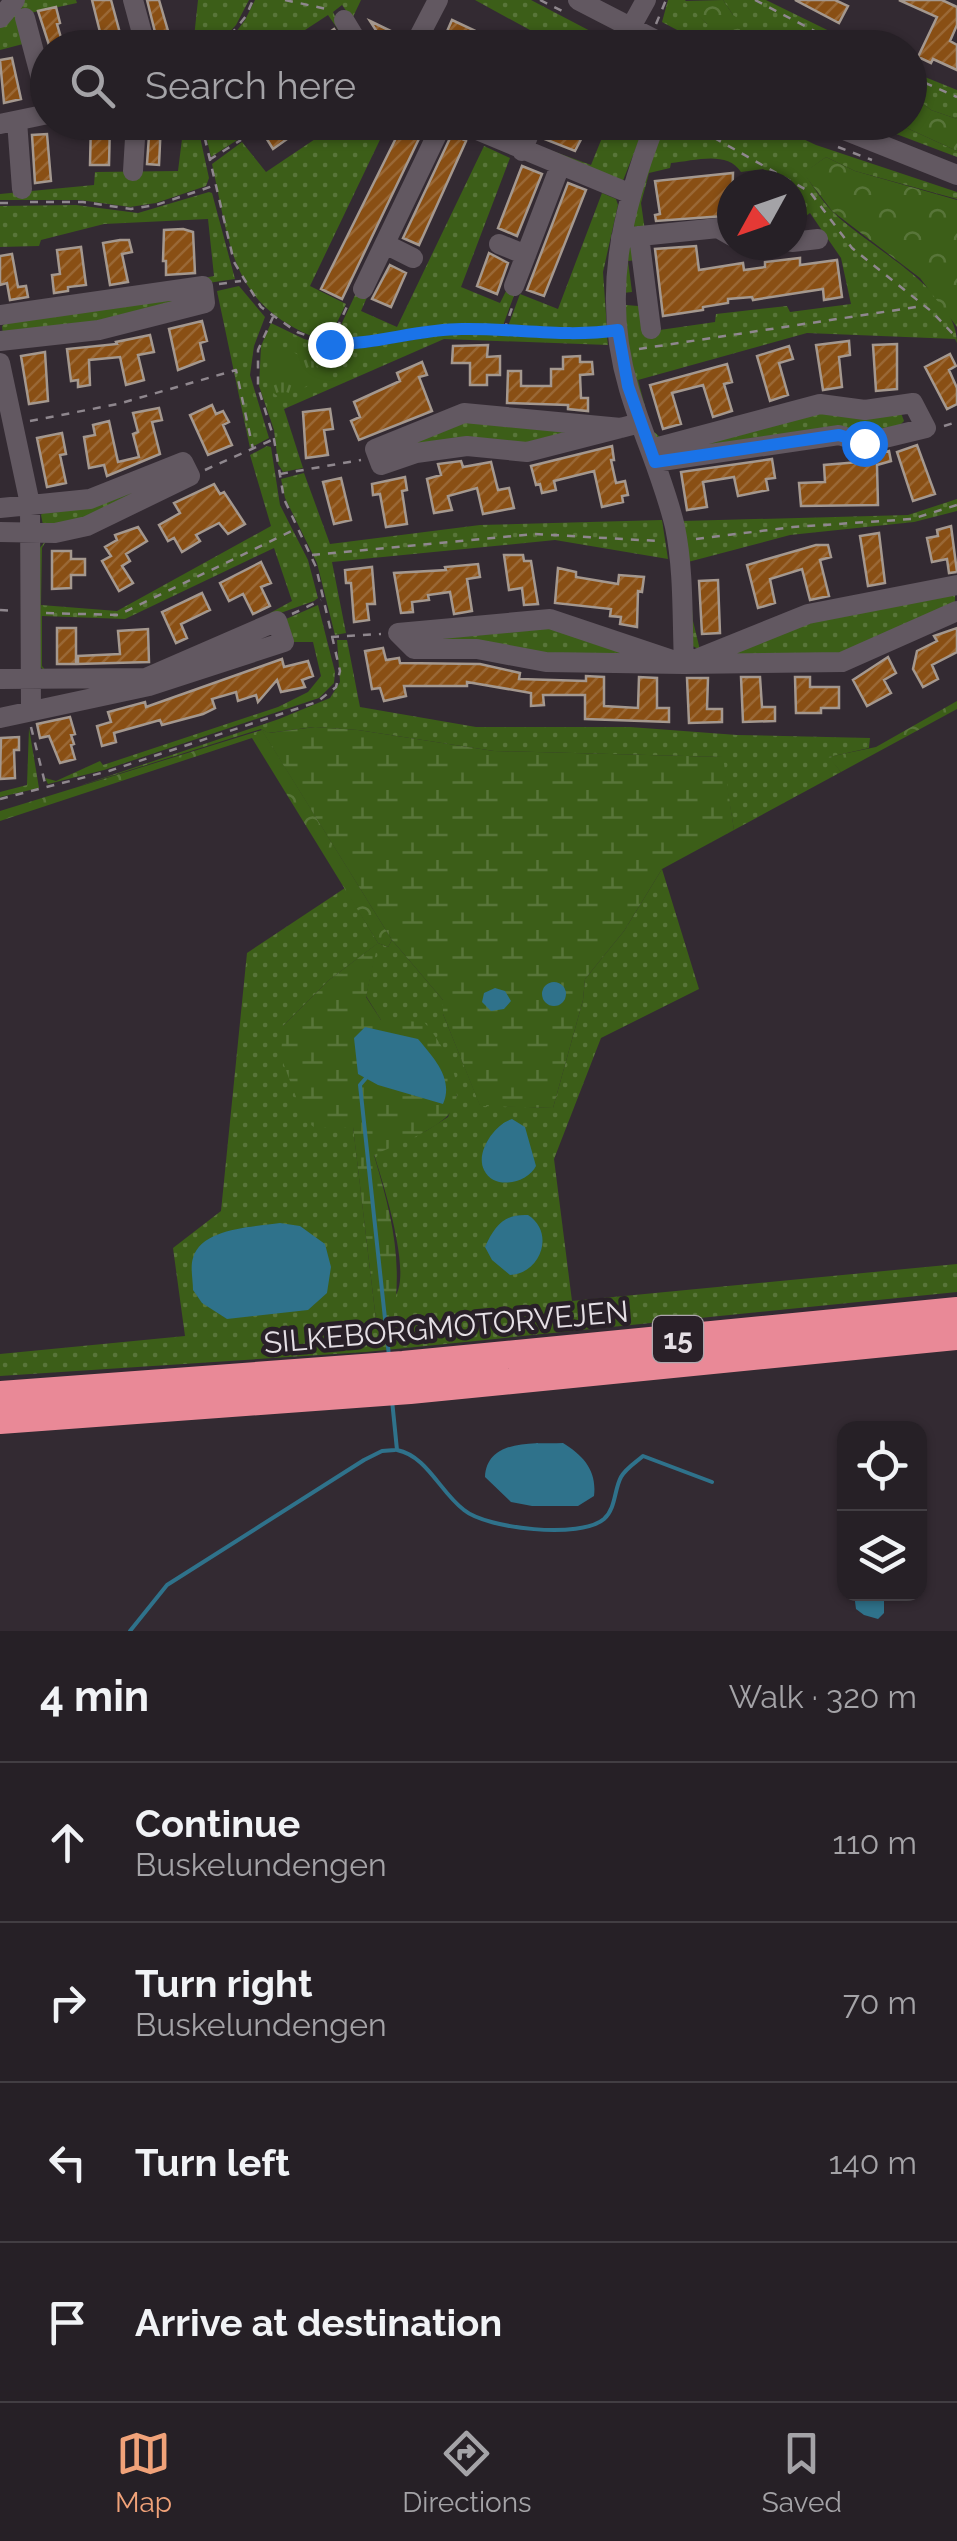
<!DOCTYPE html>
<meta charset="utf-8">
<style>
body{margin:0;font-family:Raleway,sans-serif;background:#322d32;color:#f1f3f6}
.controls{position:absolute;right:30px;bottom:30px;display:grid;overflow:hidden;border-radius:20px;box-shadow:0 2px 8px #0004}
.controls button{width:90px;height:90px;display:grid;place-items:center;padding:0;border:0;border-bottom:2px solid #423e43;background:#262026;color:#f1f3f6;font:50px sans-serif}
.compass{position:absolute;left:717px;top:170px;width:90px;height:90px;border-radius:50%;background:#262026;box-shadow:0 2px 8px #0004;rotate:230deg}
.stop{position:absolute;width:30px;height:30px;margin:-22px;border:8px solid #1a73e8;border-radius:50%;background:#fff}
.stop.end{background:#1a73e8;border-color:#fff;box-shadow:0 2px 10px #0008}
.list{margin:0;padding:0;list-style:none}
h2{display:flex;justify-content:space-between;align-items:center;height:130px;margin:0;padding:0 40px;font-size:42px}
h2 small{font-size:32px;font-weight:400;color:#a4a3a7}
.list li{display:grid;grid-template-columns:65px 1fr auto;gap:30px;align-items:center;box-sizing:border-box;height:160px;padding:0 40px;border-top:2px solid #423e43}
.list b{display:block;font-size:38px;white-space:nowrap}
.list p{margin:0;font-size:32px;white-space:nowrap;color:#a4a3a7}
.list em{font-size:32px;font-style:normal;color:#a4a3a7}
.icon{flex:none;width:55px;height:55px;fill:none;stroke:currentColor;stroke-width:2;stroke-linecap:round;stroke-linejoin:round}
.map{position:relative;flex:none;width:957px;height:1631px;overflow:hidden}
.search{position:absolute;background:#262026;box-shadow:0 2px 8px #0004;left:30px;right:30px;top:30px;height:110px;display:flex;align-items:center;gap:25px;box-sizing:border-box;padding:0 35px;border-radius:55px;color:#a4a3a7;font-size:38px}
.sheet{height:770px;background:#262026}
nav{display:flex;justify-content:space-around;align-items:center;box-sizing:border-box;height:140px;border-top:2px solid #423e43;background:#262026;font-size:28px;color:#a4a3a7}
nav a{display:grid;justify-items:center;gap:5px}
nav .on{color:#f0a279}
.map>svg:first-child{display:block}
.grass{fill:url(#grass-dots);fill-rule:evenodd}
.forest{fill:url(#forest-crowns)}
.wetland{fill:url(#wetland-marsh)}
.park{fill:url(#park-tufts)}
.water{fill:#2f728b}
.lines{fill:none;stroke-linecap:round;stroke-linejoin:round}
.stream{stroke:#2f728b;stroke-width:4}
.building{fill:url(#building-hatch);stroke:#a4988f;stroke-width:2.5}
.path{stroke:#8f878e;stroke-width:2.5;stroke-dasharray:8 8;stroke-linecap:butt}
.minor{stroke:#625861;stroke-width:20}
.highway{stroke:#e98997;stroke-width:28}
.route{stroke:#1a73e8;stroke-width:12}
.labels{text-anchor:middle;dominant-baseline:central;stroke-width:9;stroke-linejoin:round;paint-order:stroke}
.shield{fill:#292028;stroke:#ada6ac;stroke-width:2.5}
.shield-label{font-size:28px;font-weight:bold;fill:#e5dfe5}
.street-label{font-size:30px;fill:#e5dfe5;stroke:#292028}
</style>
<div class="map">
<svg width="957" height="1631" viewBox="0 0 957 1631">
<defs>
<pattern id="grass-dots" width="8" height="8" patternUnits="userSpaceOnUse" patternTransform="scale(2.5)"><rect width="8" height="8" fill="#3c5e18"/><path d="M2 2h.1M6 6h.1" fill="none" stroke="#587539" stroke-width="1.8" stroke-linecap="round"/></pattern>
<pattern id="forest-crowns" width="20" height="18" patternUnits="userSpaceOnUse" patternTransform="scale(2.5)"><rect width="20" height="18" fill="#3c5e18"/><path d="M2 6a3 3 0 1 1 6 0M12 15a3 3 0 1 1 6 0" fill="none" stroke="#587539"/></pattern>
<pattern id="wetland-marsh" width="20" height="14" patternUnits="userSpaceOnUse" patternTransform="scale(2.5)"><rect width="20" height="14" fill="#3c5e18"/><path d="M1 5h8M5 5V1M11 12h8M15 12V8" fill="none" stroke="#587539"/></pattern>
<pattern id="park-tufts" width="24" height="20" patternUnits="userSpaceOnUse" patternTransform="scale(2.5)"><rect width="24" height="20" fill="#3c5e18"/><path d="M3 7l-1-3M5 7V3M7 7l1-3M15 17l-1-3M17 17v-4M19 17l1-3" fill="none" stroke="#587539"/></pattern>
<pattern id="building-hatch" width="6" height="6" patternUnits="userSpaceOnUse" patternTransform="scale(2.5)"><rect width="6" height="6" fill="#894f14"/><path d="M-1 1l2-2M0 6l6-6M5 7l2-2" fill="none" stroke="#9a6836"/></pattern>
</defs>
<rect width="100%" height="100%" fill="#332a32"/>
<path class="grass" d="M23 0H76L77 3 16 16 23 44 0 50V26Z
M198 0H249L236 25 216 47H193Z
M255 0H361L352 19 342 5 333 12 350 47 328 15 279 47 224 48 245 20Z
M475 0H531L596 34 634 47H561Z
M668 0H685L707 24 733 15 723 0H766L862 47C848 47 832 50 819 47 797 44 766 24 747 41L748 47H703L678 35 679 31 662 22Z
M910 71 957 90V119L931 110 910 93Z
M184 123H197L209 178 206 186 156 203 130 207 80 200H0V194L94 185 95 172 178 171Z
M203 123H231L234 126 247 123 248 133 211 157Z
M339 123H388L310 286 346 304 329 339 324 341C231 307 231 250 212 164L242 142 266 172Z
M608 123H646L622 183 547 149 591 165Z
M662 123H769L816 145 957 192V199L855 171 826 157 804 173C813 186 821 200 832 211 866 246 957 289 957 343L955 339 807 333 638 380 651 429 664 441 649 434C632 389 602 289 626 246H635L637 260 628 261 632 292 623 293 626 305 638 306 643 311 646 332 715 322 716 314 787 306 790 312 851 304 841 258 810 213 799 221 794 185 763 169 741 172C727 150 694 161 671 163L670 168 649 173 641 203 645 231 633 226 630 221 644 170Z
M867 123H896L957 151V157Z
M484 146 510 158 461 287 500 303 507 289 515 293 502 328 457 326 353 343 333 342 357 291 368 295 361 311 397 327Z
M209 192 212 193 235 279 208 283 204 278 214 276 208 219 104 224 41 240 39 246 0 247V206L76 205 138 213Z
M602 193 616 199 618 205 603 272 607 329 572 332 507 329 520 294 558 309Z
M239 286 265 317 254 346 250 375 269 438 250 448 217 291Z
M177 295 179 303 157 313 3 335 2 326 6 323Z
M271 323 304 339 336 348H364L460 332 607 337 608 345 444 339 284 409 303 468 283 472 278 464 274 430 259 386 261 346Z
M812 410 901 413 904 421 890 435 718 449 670 447Z
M463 417 578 432 536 444 405 443Z
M267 446 271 447 280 505 308 560 318 598 314 601 275 615 270 613 292 601 274 548 125 619 42 616V666L47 672 39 666V549L47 539 42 548 41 605 117 611 271 526 250 455Z
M304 473 330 544 480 525 662 520 668 559 555 540 332 562 346 633 335 635 317 563 285 498 281 479Z
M143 487 86 522 43 525 41 515 46 508Z
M957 499V511L914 522 790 535 688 562 693 621 700 650 689 644 682 521 908 515Z
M955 595V602L846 657 730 661 729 650 791 626Z
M318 605 335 672 334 683 319 698 104 770 48 784 45 778 56 781 100 761 103 765 278 707 308 692 321 676 313 642H292L286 619Z
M550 625 629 655 576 659 437 640 442 636Z
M337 640H347L360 707 476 727H630L737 735 870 738 869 748 829 757 841 772 734 830 722 757 494 751 358 730 314 727 268 733 261 729 79 786 279 719 330 698 340 682Z
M29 728 39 788 0 797V792L27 785Z
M662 869 699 989 601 1038 554 1159 572 1301 957 1264V1292L366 1352 0 1376V1354L185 1336 173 1248 221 1211 247 953 345 888 378 943 388 947 392 940 443 1000V1014L480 1105 553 1108 583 1000 585 979 624 931ZM377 944 366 996 381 1020 457 1095 448 1117 426 1131 374 1154C383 1184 411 1269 396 1295 392 1304 382 1312 376 1320L353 1126 283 1026 329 980Z"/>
<path class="forest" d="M723 0 733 15 742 21 740 30 731 34 707 24 684 1Z
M762 33 818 47H748L747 41Z
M910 93 931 110 957 119V151L896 123 910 122Z
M826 157 855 171 957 200V327L920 278 832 211 803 173Z
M957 701V709L841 772 828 757 876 747Z
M262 730 392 940 388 947 378 943 252 738 0 821V811Z"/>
<path class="wetland" d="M315 727 358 730 494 751 723 757 734 830 662 869 624 931 585 979 583 1000 553 1108 480 1106 443 1014V1000L392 940 261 729 269 733Z
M378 943 366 997 381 1020 424 1022C443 1044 475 1094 444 1119 425 1135 397 1144 374 1155 392 1217 404 1262 392 1327L376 1320 353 1127H314L305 1121 281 1057 283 1026 329 980Z"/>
<path class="park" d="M280 346 316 363 323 379 280 398 271 391 268 368 272 351Z"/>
<path class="water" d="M542 994a12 12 0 1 1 24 0a12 12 0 1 1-24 0Z
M495 988 505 991 511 1001 504 1009 491 1011 482 1002 484 993Z
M365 1027 418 1039C434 1058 454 1079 443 1104L378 1085 358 1074 354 1038Z
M512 1119 525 1127 536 1166C528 1183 494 1191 484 1170 475 1152 495 1124 512 1119Z
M528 1215C556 1233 540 1274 510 1275L492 1260 485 1247C495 1226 503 1214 528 1215Z
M280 1223 300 1226 325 1244 331 1267 327 1293 308 1310 227 1319 202 1303 193 1290C193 1280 190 1267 193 1258 202 1227 255 1227 280 1223Z
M563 1443C584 1456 597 1471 594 1496L578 1506H532L511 1502 485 1477C487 1438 535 1444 563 1443Z
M854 1594H884V1613L878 1619 864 1615 856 1609Z"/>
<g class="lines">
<path class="stream" d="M366 1078 360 1085 389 1356
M392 1400 397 1450C427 1456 440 1492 464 1510 487 1529 581 1539 604 1519 616 1508 614 1490 621 1477 626 1468 635 1463 643 1456L712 1482
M130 1631 167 1585 364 1460 382 1451 395 1450"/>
</g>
<path class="building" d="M92 0H111L124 48H104Z
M147 0H159L173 48H159Z
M795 0H835L848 6 839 23Z
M899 0H942L957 7V25L950 41 957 45V70L933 59 931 63 918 57 937 17Z
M56 7 60 23 57 24 64 48H50L38 11Z
M452 20 480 33 473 48 445 36Z
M370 21 401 36 386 46Z
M334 29 344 46 307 48Z
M12 58 21 99 4 103 0 60Z
M91 122H110L109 165H90Z
M150 122H161L159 165 147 164Z
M311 122 273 149 265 136 276 122Z
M404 122H427L342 299 321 289Z
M547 122H590L575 151 542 138Z
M47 134 51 181 35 183 32 135Z
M452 134 466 141 419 245 403 238Z
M522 166 542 174 517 236 498 228Z
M733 173 732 205 723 206 724 216 656 221 655 215 660 214 655 181Z
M568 183 586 190 544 296 527 290Z
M183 229 193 232 195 273 166 275V261H163L164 230Z
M120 240H129L132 252 122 254 128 282 110 285 103 243Z
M696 246 699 270 743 263 744 270 765 267V262L800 258V265L837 260 842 297 824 300 823 289 753 300 752 297 728 299V303L703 307V310L663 316 655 249Z
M81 247 86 285 68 287V291L54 293 52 275 60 274 57 250Z
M489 253 508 263 497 294 477 286Z
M12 254 18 287 26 286 28 297 10 300 7 283 0 285V256Z
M390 265 406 273 391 307 372 299Z
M202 321 207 341 200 343 204 360 178 370 169 329Z
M150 335 154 352 138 355 144 380 126 385 120 357 89 360 90 385 78 387V380L71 381 67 349 117 344 116 342Z
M849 341 850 355 839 357 842 387 823 390 816 345Z
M897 344V389L876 391 873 345Z
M488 345 487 357 500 356V375H487V385H470V363H452L453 346Z
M789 346 793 359 779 363 788 395 770 401 757 356Z
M45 352 48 401 29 404 21 356Z
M950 354 956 366 949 370 957 388V404L947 409 925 367Z
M580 356V362H592L593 374 580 375 581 398H588V411L568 409V405L507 403 508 371H521V386H551V369H563V357Z
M422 362 427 375 419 377 432 411 359 440 351 421 360 417 354 402 400 381 397 373Z
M727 364 732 382 724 384 732 411 713 417 703 385 672 393 681 424 663 429 650 385Z
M212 405 216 414 223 411 229 422 223 425 232 445 208 455 190 415Z
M159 408 162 420 152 422 160 454 107 476 104 465 89 468 84 437 95 435 93 425 109 421 118 462 139 457 133 434 138 432 133 413Z
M330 409 333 429 324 430 328 455 306 458 303 412Z
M62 433 66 454 60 455 66 483 47 487 37 438Z
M917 445 935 494 913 501 897 452Z
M612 446 614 460H611L616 483 625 481 628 495 622 496 623 502 602 507 594 471 554 481 556 490 542 493 540 484 536 485 531 466Z
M889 451 891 461 877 465 878 505 801 506 799 483 825 482 824 465 872 461 870 456Z
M772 459 775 478 766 479 768 490 738 496 734 477 703 482 707 507 687 510 681 472Z
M461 461 463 467 491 462 498 490 509 488 514 508 483 514 477 488 448 496 452 510 434 513 427 479 441 475 438 464Z
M405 477 407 490 402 491 407 524 386 527 380 494 373 495 372 484Z
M341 478 351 520 334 524 323 482Z
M214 484 220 494 224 492 245 524 228 534 219 523 196 535 200 541 182 552 174 538 168 541 159 525 180 513 174 503Z
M951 526 957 572 949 573 947 559 932 562 927 538 938 536 937 530Z
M138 527 147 541 126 554 130 561 122 566 133 583 119 591 102 561 111 556 105 547 117 540 115 535Z
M879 533 885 583 868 586 860 536Z
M816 545H828L831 557 820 560 829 596 810 600 802 569 770 579 775 603 758 608 747 565Z
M52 551H71V559H85V575H71V588L52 589Z
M504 555H523L524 561H531L538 604 524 605 522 588 509 590Z
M261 562 271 583 261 587 270 606 253 614 243 594 229 601 220 583Z
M478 564 480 577 467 579 472 611 454 614 450 592 428 595 429 600 412 602 413 612 401 613 394 573 446 570 445 567Z
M372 567 375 604H367L369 620 354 622 351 583H346L345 570Z
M558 568 576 572V577L618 584 619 575 644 577 642 592 638 591 637 627 620 624 621 617 610 616 611 609 555 603Z
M718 580 720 633 702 634 699 581Z
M202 593 210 610 181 624 187 638 176 643 162 612Z
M57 628H76V664H57Z
M957 628V652L932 665 938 679 923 687 913 669 917 651 937 641 934 636Z
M148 629 149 662 78 664V656L120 654 118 631Z
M383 648 386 660 399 658 400 663 480 664 520 673 519 679 586 681V676L604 677V706L638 708 639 677 657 678V708H669V722L585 719V695H543L544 705 531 706V693L467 682V686H404L406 696 384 701 380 688 372 689 365 651Z
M888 657 896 673 884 680 891 693 867 706 853 680Z
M282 659 284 667 308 661 313 676 302 680 305 687 281 692 277 680 258 702 256 695 238 701 236 692 212 699 215 708 203 714 162 725 160 720 114 733 116 742 102 746 97 726 111 722 108 712 145 702 146 707Z
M741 677H760L762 707H775V721L743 722Z
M795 677H810V687H839V708H821V713H796Z
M687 678H708L707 709H722V722L689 723Z
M70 717 75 734 71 735 74 744 71 745 75 759 60 763 49 736 40 738 37 724Z
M19 737V750H14L15 778 0 779 1 738Z"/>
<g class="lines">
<path class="path" d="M285 0 331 10
M540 0 566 13
M755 0 847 48
M656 24 666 0
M220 48 246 16 253 0
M910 76 957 97
M201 122 234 262 261 307 297 332 330 344 358 345 460 328 601 333
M686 122 810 192 852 248 931 311 957 338
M781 122 817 138
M838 147 872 160
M209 160 241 140
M30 202H83L131 209 156 205 213 186
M0 203H12
M219 284 241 281
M504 331 514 302
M330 344 349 302
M639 349 923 306
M30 421 118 404 236 370 253 449
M944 426 957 422
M205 470 274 439
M280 474 361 460
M696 539 793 527 912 519 957 505
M312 555 535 534 658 541
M0 610 13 611
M46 613 118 615 298 528
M292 614 321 600
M331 637 381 634
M31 727 46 787
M0 799 109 771 317 702 336 687 340 671 316 567 284 499 274 439 258 387V350L273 317"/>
<path class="minor" d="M133 0 146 48
M578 0 671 48
M0 18 15 0
M25 18 48 105
M344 20 361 48
M631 27 646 0
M413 48 438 0
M17 121 22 189
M458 122 631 194
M656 122C621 211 601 296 629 389 643 436 664 480 675 527 684 571 682 618 684 664
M824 122 957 175
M0 124 48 114
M252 129 261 122
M522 151 534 122
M133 171 136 122
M639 236 651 329
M621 238 718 228 732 236
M792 242 818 239
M385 244 413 258
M499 244 526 255
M746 245H758
M514 286 560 166
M363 289 443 122
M0 315 203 286 205 303 99 330 0 341
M0 363 30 504 31 710
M621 428 464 413 375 449 381 465 416 453 467 446 527 452 640 423
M651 449 820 404 865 410 913 403 926 428 864 443 839 435 655 462
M0 508 90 499 183 462 190 476 87 526 55 533 0 532
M957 585 808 614 684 664 842 662 957 611
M550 619 684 664 546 662 477 649H414L398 633Z
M0 679 146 678 277 621 284 642 149 686 0 718"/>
<path class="highway" d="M0 1395 403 1365 957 1311
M0 1420 410 1390 957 1336"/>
</g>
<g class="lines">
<path class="route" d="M330 344C375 345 417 329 462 329 514 328 566 338 618 330L628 386 655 462 839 435 864 443"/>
</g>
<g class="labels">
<rect class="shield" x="653" y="1316" width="50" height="46" rx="8"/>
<g class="shield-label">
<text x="678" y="1339">15</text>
</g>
<g class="street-label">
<text transform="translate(446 1327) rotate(-5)">SILKEBORGMOTORVEJEN</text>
</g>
</g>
</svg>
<div class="controls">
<button><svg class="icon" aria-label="locate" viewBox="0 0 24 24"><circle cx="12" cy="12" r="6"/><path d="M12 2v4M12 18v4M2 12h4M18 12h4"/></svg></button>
<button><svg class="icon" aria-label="layers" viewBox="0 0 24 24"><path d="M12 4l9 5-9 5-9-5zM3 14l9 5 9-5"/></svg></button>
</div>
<svg class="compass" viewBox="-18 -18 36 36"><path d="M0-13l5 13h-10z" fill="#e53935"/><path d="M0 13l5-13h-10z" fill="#a4a3a7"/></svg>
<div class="stop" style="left:864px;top:443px"></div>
<div class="stop end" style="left:330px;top:344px"></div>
<div class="search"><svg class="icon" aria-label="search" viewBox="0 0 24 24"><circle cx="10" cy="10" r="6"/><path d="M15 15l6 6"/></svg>Search here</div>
</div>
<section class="sheet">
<h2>4 min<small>Walk · 320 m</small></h2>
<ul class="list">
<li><svg class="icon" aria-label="ahead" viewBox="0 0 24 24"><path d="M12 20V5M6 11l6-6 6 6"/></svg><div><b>Continue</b><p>Buskelundengen</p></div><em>110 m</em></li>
<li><svg class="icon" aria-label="right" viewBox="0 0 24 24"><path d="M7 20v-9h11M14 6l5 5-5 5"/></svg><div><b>Turn right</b><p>Buskelundengen</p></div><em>70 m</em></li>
<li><svg class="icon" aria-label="left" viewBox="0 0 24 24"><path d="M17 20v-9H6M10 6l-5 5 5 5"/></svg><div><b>Turn left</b></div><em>140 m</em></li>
<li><svg class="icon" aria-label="arrive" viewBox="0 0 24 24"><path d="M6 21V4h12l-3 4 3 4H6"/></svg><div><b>Arrive at destination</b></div></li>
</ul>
</section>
<nav>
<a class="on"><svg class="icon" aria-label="map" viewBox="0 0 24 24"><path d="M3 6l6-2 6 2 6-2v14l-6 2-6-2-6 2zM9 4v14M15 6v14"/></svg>Map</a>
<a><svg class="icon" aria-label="directions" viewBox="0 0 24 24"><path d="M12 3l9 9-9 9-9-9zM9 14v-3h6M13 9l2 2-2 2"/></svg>Directions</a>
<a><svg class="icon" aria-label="saved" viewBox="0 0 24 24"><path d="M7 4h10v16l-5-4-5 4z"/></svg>Saved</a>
</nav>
